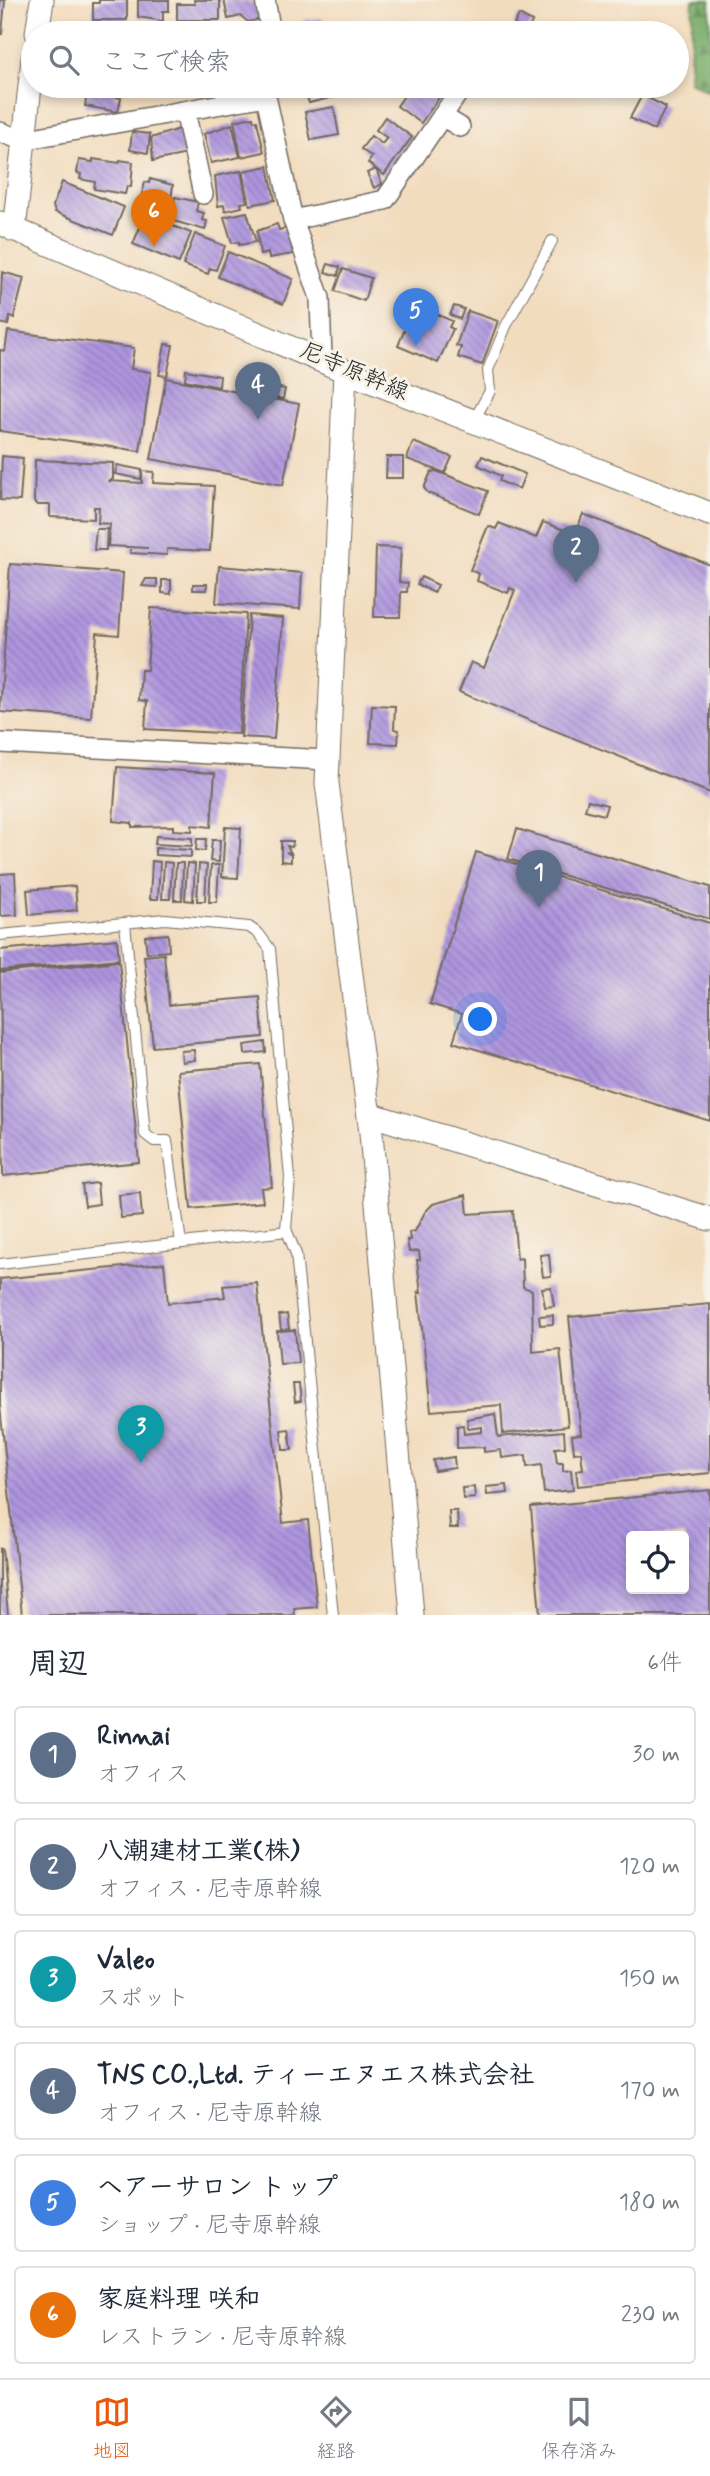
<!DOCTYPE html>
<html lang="ja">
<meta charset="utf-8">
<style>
body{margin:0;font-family:Mynerve,"Klee One",sans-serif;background:#f6f6f7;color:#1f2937}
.controls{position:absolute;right:21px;bottom:21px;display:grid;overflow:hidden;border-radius:7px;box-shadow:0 4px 10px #0003}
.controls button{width:63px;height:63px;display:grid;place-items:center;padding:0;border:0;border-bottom:2px solid #e0e1e3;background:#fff;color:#1f2937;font:35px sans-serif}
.you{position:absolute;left:481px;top:1020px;width:24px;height:24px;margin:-18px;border:5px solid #fff;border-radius:50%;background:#1a73e8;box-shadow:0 0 0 10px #1a73e833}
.badge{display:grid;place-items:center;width:46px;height:46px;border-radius:50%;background:#ea580c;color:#fff;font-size:23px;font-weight:700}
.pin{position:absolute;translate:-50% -58px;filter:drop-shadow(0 2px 4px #0008)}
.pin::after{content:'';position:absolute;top:37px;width:24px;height:21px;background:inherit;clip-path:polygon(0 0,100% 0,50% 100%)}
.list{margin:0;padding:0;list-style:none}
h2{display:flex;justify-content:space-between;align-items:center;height:91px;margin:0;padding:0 28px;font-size:30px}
h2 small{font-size:23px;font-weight:400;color:#747a83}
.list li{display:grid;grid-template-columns:46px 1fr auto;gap:21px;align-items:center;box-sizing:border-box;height:98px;margin:0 14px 14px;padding:0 14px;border:2px solid #e0e1e3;border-radius:7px}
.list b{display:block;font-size:26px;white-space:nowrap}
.list p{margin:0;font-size:23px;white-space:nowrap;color:#747a83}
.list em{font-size:23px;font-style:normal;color:#747a83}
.icon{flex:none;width:38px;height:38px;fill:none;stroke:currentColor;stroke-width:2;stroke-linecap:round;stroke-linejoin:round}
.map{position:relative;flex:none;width:710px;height:1615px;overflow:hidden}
.search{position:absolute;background:#fff;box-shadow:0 4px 10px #0003;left:21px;right:21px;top:21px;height:77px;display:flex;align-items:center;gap:18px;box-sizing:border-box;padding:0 24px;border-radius:38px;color:#747a83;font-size:26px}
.sheet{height:763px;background:#fff}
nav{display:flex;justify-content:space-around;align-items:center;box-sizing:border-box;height:98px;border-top:2px solid #e0e1e3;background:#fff;font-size:19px;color:#747a83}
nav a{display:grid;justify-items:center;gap:4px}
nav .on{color:#ea580c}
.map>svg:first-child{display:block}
.forest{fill:url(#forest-firs);stroke:#516c4a;stroke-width:2}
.building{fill:url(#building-back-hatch);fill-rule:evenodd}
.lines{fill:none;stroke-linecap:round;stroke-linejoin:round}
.service-casing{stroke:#71695e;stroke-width:12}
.minor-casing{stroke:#71695e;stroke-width:22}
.tertiary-casing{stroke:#71695e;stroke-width:25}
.service{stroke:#fff;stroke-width:10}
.minor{stroke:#fff;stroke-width:19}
.tertiary{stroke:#fff;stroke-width:23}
.labels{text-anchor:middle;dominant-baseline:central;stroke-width:6;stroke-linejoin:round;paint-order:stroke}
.street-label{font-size:23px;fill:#2b2b2b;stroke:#f7f3e8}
</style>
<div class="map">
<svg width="710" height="1615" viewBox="0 0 710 1615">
<defs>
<pattern id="forest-firs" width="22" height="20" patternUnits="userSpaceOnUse" patternTransform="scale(1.75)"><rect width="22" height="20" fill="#77ac68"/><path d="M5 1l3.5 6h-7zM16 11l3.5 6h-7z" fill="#628c56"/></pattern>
<pattern id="building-back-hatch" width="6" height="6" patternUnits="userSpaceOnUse" patternTransform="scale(1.75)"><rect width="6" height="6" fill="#ae95df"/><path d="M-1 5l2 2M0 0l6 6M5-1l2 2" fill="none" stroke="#8e7ab5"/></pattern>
</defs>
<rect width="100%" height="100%" fill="#f7f3e8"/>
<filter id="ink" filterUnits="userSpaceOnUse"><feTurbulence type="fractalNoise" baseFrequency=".0143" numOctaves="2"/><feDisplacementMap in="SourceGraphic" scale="14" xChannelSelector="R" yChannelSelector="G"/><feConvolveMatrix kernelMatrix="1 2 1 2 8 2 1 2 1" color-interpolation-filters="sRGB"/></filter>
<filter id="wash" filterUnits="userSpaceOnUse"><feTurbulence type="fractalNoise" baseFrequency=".00686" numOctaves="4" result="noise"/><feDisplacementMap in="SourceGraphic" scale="28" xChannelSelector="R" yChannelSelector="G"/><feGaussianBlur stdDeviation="1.57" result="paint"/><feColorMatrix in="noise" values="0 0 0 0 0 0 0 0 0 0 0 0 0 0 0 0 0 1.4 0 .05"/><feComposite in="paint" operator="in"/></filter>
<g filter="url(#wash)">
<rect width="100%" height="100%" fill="#f2dcbe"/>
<path class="forest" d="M693 0H710V92L689 81Z"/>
<g id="blocks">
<path class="building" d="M0 0H5L2 34H0Z
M99 0H127V20H93V3H99Z
M138 0H169V11H163V21L138 17Z
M194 0H220V20H177V4H195Z
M224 0 257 2 261 19 248 22 241 16 228 19Z
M519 15 532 22 527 31 514 24Z
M322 18 324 33H295V26L304 25V20Z
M98 25 132 31V33H97Z
M146 25 179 28 178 33H146Z
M88 86H116L114 97 121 98 118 112 85 106Z
M303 86H331L334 97 309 103Z
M411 86H435L443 92 421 123 397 106Z
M642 95 666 107 654 130 630 118Z
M334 107 339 135 311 140 305 112Z
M253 117 254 121H257L264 152 241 157 234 121Z
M385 117 412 137 384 175 368 163 372 157 361 149 371 136 382 144 387 138 376 130Z
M232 124 240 157 211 163 204 134Z
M179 129 187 154 153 161 151 138Z
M132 132 150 134 148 153 130 150Z
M93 159 119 163 120 160 133 162 131 187 127 186 125 194 94 189 95 182 80 179 81 174 77 173 79 160 93 162Z
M268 166 275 200 250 205 243 171Z
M376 169 382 184 374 188 367 173Z
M241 171 247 202 241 203 242 207 225 211 224 205 218 206 215 176Z
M150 179 173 185 170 208 164 207 163 212 139 207 145 182 149 183Z
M62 182 124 207 113 235 55 212 53 206Z
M175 197 198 202 196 211 204 213 202 220 207 221 205 230 170 220Z
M247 212 256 242 239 245V242L232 243 224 217Z
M145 215 191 233 179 263 133 244Z
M277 224 279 230 287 228 289 231 293 254 269 258 268 253 260 255 257 231Z
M195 234 225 246 216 270 210 268 208 274 183 265Z
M228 252 293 279 283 304 218 277Z
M328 264 340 267 338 276 325 272Z
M343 269 371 278 364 301 335 291Z
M2 272 24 278 14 318 10 317 8 325 0 323Z
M454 306 464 309 460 319 450 315Z
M468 311 498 321 482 365 458 357 461 347 456 346Z
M432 312 452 321 449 327 453 329 438 363 398 346 406 326 410 324 422 328Z
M8 331 134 348 131 369 151 372 140 451 0 431V350L5 351Z
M165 344 173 345 167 376 159 375Z
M186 370 220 376 219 387 185 380Z
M166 378 299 404 283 485 151 459Z
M250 382 285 389 283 399 248 392Z
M413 442 452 457 445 473 407 459Z
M2 456 23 458 20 501 0 500Z
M482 456 525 474 519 489 499 481 501 476 478 465Z
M387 457H403V478H386Z
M35 460 113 463V479L108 481 142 483V471L154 472 153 483 214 486 210 551 167 549V555L130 553V548H148L108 546 110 524 98 523 99 507H94V519L50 517V505H37L34 502Z
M117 465 142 470 141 479 115 474Z
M436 471 488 491 479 514 428 493 424 488 431 472Z
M583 514 710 565V793L459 692 471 662 484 668 515 590 510 588 508 593 477 581 479 574 470 570 488 526 496 529 499 523 536 538 543 522 575 534Z
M96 529H107L106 550H94Z
M376 547 401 548 399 582 408 583 407 592H401L400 617H374Z
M10 564 123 573 119 635 97 633 91 718 0 712Z
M219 566 302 573 300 609 216 603Z
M421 577 438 585 434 593 417 584Z
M146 579H157V587L142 586Z
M162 580H171V594L162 593Z
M193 584H207L206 590H193Z
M151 608 246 614 239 734 145 729 147 701 139 700 141 670H147Z
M249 615 283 618 274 739 241 737Z
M372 705 395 706 394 729 399 730 398 744 370 743Z
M117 767 215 773 211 827 192 825V831L173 830V826L132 827V823L113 821Z
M588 800 607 805 604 815 585 810Z
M225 827 241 828 238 878 222 877Z
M517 829 710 887V919L508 859Z
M156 836 192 838V846L155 844Z
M197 839H206L205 851 196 850Z
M212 840H220L219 862 210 861Z
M281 841H293L292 847 287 846 291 853 286 852 291 855V862L281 861Z
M155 848 191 850V857L155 855Z
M476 852 710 923V1121L453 1042 462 1014 430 1004Z
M152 861 160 862 158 899H150Z
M164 862 172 863 170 899H162Z
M176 863H183L182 900H174Z
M187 863 195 864 193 901 185 900Z
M199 864 207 865 205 901H197Z
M211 865H219L217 902H209Z
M15 873 17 915 0 916V874Z
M75 886 77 910 29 915 27 890Z
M168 934 169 951 147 953 145 936Z
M117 939 119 959 0 971V950Z
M164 954 169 1005 260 997 263 1037 153 1047 144 956Z
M119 961 139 1162 3 1176 0 973Z
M265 1042 266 1052 245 1054 244 1045Z
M194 1050 195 1060 182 1062 181 1051Z
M260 1064 272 1187 261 1188 263 1202 191 1209 178 1071Z
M97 1183 99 1204 85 1206 82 1185Z
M140 1193 142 1216 121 1218 119 1195Z
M466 1195 468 1214 513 1211 517 1259 522 1258 523 1287 532 1290 533 1352 560 1349 568 1426 503 1434 501 1405 431 1411 418 1292 421 1293 417 1260H420L419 1251 409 1252 407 1240H410L409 1232 415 1231 425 1212 433 1204Z
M549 1254 551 1276 543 1277 540 1255Z
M164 1263 168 1303 225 1297 223 1286 257 1283 283 1523 308 1520 317 1607 294 1609 295 1615H22L0 1406V1279Z
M551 1287 554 1306 545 1307 542 1288Z
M710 1304V1473L578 1486 576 1470 583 1469 581 1452 574 1453 572 1435 581 1434 569 1317Z
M287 1314 289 1329 281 1330 279 1315Z
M553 1315V1324L540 1325 539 1316Z
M295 1330 298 1363 280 1364 277 1331Z
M293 1384H299L301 1401 295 1402Z
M495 1414 498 1437 564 1431 565 1447 555 1448 557 1463H563V1471L571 1470 573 1490 544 1493 541 1465 527 1467 526 1455 502 1458 501 1450 484 1452V1447L457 1448V1426L463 1425 464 1434 482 1432V1427L468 1429 467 1419Z
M289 1429 292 1450H283L281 1430Z
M454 1457 455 1468 435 1471 433 1460Z
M507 1485 508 1493 487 1495 486 1487Z
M474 1487 475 1498 463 1499 462 1488Z
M710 1490V1615H540L531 1507ZM631 1536H684V1589H631Z
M449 1511H457L458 1528H450Z
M0 1548H2L8 1615H0Z"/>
</g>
</g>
<g filter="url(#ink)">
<use href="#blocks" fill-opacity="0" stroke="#71695e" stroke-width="2"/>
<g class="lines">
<g class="service-casing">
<path id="service" d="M474 420 490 391 488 370 506 326 552 241
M125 923 145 1134 154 1141H167L181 1243
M0 935 165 919 249 927 259 934 270 949 290 1178 286 1229 296 1254 333 1615
M0 1264 287 1231"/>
</g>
<g class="minor-casing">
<path id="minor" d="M265 0 271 33
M268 86 266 96 293 220 320 298 322 359
M185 111 203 194
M442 116 460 127
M0 132 22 140 266 96
M293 220 385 200 460 90
M0 743 327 760"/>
</g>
<g class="tertiary-casing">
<path id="tertiary" d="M37 33 42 0
M0 223 345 371 710 514
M14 230 33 59
M345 371 327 783 371 1133 412 1615
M369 1114 710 1219"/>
</g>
<use href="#service" class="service"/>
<use href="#minor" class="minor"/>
<use href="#tertiary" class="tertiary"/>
</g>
</g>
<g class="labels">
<g class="street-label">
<text transform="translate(354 372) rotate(23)">尼寺原幹線</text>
</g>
</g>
</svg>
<div class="controls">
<button><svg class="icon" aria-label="locate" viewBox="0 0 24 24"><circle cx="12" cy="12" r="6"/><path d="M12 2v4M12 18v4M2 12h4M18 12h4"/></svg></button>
</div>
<div class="you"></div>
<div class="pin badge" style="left:539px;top:908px;background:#5c6f8a">1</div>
<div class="pin badge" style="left:576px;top:583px;background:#5c6f8a">2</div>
<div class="pin badge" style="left:141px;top:1463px;background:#0f9aa8">3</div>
<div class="pin badge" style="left:258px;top:420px;background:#5c6f8a">4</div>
<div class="pin badge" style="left:416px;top:346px;background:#3f7fe0">5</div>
<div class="pin badge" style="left:154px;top:247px;background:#e8710a">6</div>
<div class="search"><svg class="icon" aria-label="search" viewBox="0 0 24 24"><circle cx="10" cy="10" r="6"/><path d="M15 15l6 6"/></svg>ここで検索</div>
</div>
<section class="sheet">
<h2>周辺<small>6件</small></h2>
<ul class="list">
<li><span class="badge" style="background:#5c6f8a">1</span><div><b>Rinnai</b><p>オフィス</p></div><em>30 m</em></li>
<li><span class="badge" style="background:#5c6f8a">2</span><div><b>八潮建材工業(株)</b><p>オフィス · 尼寺原幹線</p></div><em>120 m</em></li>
<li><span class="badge" style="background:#0f9aa8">3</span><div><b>Valeo</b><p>スポット</p></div><em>150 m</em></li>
<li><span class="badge" style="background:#5c6f8a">4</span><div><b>TNS CO.,Ltd. ティーエヌエス株式会社</b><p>オフィス · 尼寺原幹線</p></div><em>170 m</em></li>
<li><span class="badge" style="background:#3f7fe0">5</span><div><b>ヘアーサロン トップ</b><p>ショップ · 尼寺原幹線</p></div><em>180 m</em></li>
<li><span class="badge" style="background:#e8710a">6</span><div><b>家庭料理 咲和</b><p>レストラン · 尼寺原幹線</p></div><em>230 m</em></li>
</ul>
</section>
<nav>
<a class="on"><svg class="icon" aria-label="map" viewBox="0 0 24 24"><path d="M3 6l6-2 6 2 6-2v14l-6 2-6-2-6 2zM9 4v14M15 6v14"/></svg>地図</a>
<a><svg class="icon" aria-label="directions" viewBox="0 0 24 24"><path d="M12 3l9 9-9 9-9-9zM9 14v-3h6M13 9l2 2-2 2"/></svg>経路</a>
<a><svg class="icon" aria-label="saved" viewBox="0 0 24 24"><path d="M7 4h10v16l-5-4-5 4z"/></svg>保存済み</a>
</nav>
